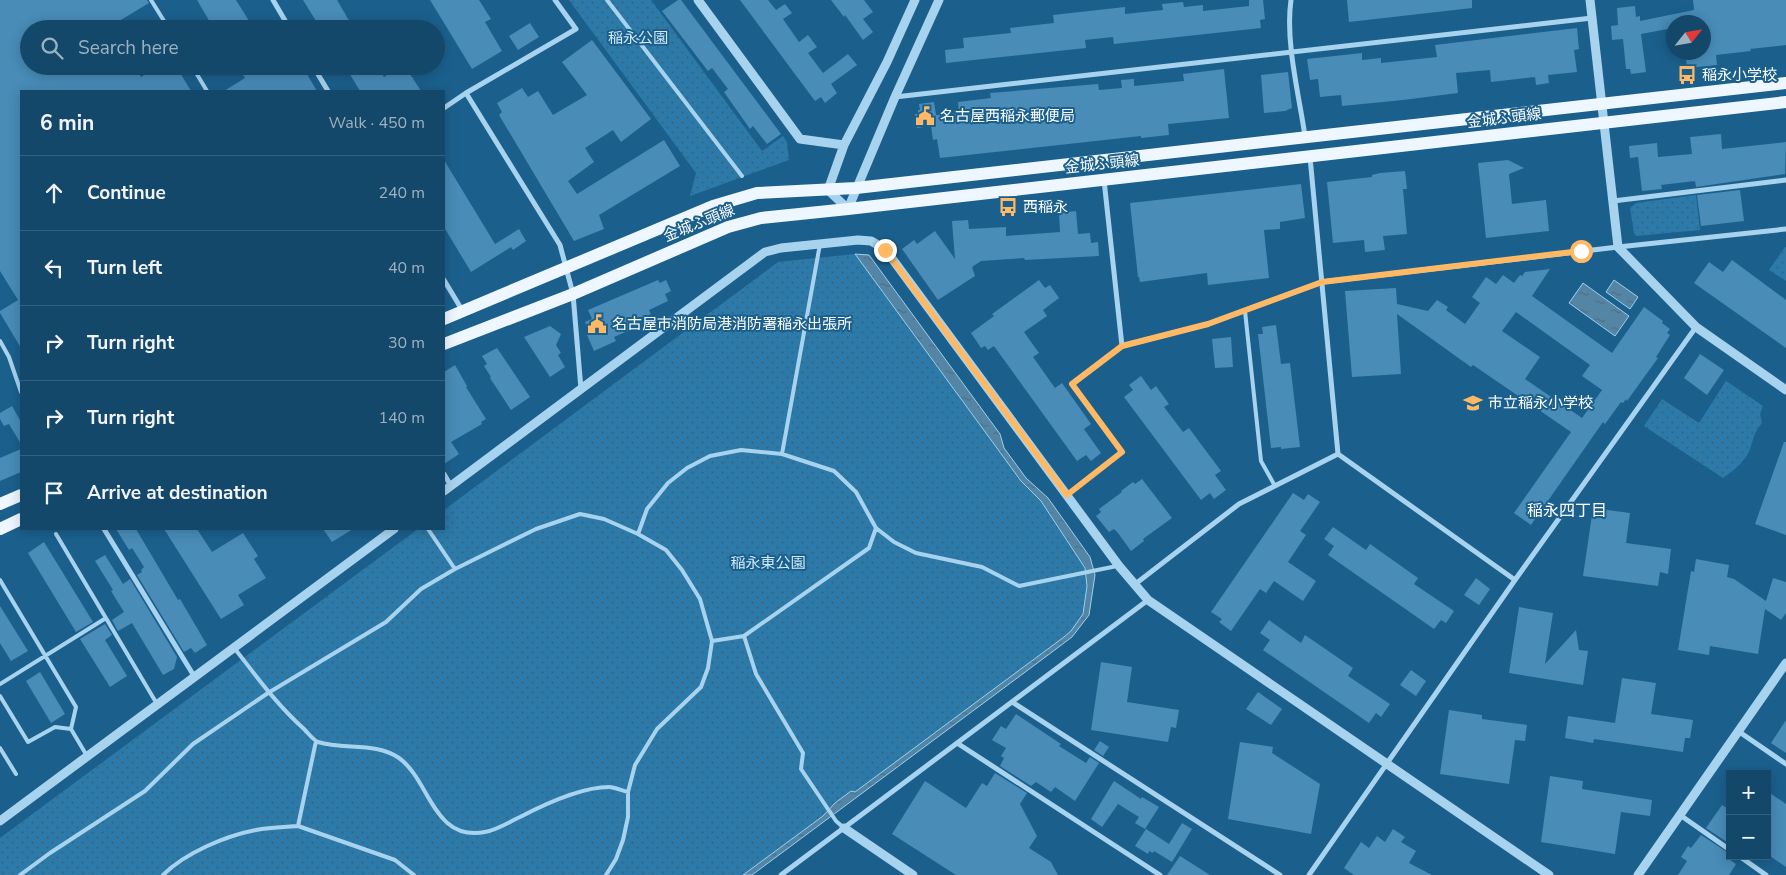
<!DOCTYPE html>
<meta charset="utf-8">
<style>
body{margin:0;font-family:"Nunito Sans","Noto Sans JP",sans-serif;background:#1d4f70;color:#f1f3f6}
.controls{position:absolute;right:15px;bottom:15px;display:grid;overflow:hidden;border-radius:0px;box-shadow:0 2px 12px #0003}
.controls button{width:45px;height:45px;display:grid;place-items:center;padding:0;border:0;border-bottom:1px solid #33607e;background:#14486a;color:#f1f3f6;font:25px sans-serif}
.compass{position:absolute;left:1666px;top:15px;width:45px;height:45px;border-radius:50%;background:#14486a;box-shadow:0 2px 12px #0003;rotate:59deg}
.stop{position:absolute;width:15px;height:15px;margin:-11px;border:4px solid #ffb864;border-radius:50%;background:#fff}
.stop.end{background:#ffb864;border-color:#fff;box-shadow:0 1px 5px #0008}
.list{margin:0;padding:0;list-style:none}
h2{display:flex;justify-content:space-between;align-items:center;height:65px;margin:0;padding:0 20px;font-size:21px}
h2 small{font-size:16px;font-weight:400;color:#9db2c1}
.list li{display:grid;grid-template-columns:32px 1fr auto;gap:15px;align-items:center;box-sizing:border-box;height:75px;padding:0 20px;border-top:1px solid #33607e}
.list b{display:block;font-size:19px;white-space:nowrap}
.list em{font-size:16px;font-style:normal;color:#9db2c1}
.icon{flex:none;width:28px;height:28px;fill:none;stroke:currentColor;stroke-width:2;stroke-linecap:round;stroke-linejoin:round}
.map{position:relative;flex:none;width:1786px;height:875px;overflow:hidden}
.search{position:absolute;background:#14486a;box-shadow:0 2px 12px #0003;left:20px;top:20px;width:425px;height:55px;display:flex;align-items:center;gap:12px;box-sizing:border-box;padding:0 18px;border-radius:28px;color:#9db2c1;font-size:19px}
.panel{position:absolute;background:#14486a;box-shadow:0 2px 12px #0003;left:20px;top:90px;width:425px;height:440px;border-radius:0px}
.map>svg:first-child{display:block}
.grass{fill:url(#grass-dots)}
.water{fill:url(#water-ripples);stroke:#9ad0f0}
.building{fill:#488cb7;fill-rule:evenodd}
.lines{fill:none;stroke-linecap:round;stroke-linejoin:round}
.service{stroke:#a8d3ee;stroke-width:4}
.minor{stroke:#a8d3ee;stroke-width:5}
.tertiary{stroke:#a8d3ee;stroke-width:9}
.primary{stroke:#eef7ff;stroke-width:12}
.route{stroke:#ffb864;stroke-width:6}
.labels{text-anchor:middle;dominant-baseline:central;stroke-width:4;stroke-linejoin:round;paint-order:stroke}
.park-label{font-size:15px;fill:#cde9fa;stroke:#1b608d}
.poi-label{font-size:15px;fill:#fff;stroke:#1b608d;text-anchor:start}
.street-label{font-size:15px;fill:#fff;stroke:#1b608d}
.neighbourhood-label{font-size:16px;fill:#fff;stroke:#1b608d}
</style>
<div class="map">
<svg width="1786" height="875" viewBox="0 0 1786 875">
<defs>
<pattern id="grass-dots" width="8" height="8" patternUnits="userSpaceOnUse" patternTransform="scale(1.25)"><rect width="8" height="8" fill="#2b7aa9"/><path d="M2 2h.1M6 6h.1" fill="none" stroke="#3c637a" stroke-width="1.8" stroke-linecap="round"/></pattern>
<pattern id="water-ripples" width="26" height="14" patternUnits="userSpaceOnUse" patternTransform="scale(1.25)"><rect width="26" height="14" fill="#5485a4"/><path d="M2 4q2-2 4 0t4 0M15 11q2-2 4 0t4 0" fill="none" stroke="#516e81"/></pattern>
</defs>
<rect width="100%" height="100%" fill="#1b608d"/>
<path class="grass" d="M569 0H651L762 151 783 136 787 142 789 160 690 196 696 173Z
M1696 195 1700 230 1636 236 1634 233 1630 208 1636 203Z
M1785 247H1786V281L1769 270Z
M855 254 1021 481 1041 501 1085 568 1087 586 1083 614 1071 631 1064 637 855 793 835 803 823 816 743 875H0V838L418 529H444V510L778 262Z
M1726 381 1763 406 1760 414 1762 423C1753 434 1755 436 1750 449 1745 462 1734 470 1723 478L1644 426 1662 399 1699 423Z"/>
<path class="water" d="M855 254 869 255 1000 434 1004 448 1026 478 1048 498 1090 557 1095 575 1089 615 1072 637 1032 667 752 875H743L823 816 835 803 851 791 855 792 1064 637 1071 631 1083 614 1087 586 1085 568 1041 501 1021 481Z
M1614 280 1638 297 1630 309 1606 292Z
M1583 283 1629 316 1615 336 1569 303Z"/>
<path class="building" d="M0 0H147L149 3 106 29H29V66H134L141 77 159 66H176L191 91H21V348L0 313V311L18 300 0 271Z
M197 0H236L254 29H214Z
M303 0H337L354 29H321Z
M430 0H479L491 19 485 22 502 51 472 69Z
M678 0H681L781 134 767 144 753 126 750 129 724 92 728 89 712 68 708 71 662 11Z
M740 0H768L776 10 785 4 792 13 783 19 799 42 808 35 817 47 808 53 823 73 848 54 857 65 831 84 837 93 825 103 821 97 815 101Z
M831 0H864L873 12 863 19 873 32 863 40 845 15 844 17Z
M1249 0H1263L1265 19 1260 20 1261 28 1114 44 1113 37 1085 40 1086 48 946 63 945 50 964 48 963 38 1011 33 1010 28 1054 23 1053 15 1125 7V14L1163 10 1162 4 1183 2 1184 7 1203 5V11L1249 6Z
M1347 0H1472V8L1349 22Z
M1693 0H1786V45L1750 49 1751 51 1716 55 1717 65 1687 68 1685 52H1704V22H1672L1673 28 1641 34 1646 72 1631 74 1630 69H1626L1623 39 1612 40 1611 26 1618 25 1617 8 1635 6 1636 17 1640 16V21L1694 10Z
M530 23 539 37 518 50 509 36Z
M1577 28 1579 49 1574 50 1577 72 1548 75 1549 83 1536 85 1535 77 1491 82 1490 70 1456 73 1458 93 1403 100 1342 106 1341 95 1320 97 1318 79 1310 80 1307 59 1362 53V60L1381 58V63L1437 57 1435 45Z
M592 40 651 119 621 142 613 130 585 148 594 162 568 181 577 194 664 140 680 166 599 215 604 229 574 241 499 115 502 112 497 103 522 88 528 97 538 91 553 115 587 95 562 62Z
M238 66H302L317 91H224L245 78Z
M345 66H377L384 77 402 66H405L421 91H360Z
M1224 69 1229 118 1168 124 1169 135 1141 138V136L940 158 937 139 933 140 931 126 917 128 915 114H918V110H920L919 104 934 102 936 115 959 113 958 102 991 98 990 93 1098 84 1099 90 1122 88 1121 80 1134 79V86L1184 81 1183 74Z
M1288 72 1292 108 1285 111 1264 113 1261 75Z
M1721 134 1722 149 1786 142 1785 174 1696 187 1695 181 1661 185 1662 189 1642 191 1638 157 1630 158 1629 146 1657 143 1658 157 1692 154 1690 137Z
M444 160 495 244 519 229 526 241 513 250 511 247 471 272 444 227Z
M1508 160 1524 168 1509 174 1512 204 1546 200 1549 231 1486 238 1478 163Z
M1405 171 1407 189H1403L1407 234 1383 236 1385 250 1365 252 1364 240 1333 243 1327 182 1372 177V175L1380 173Z
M1301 184 1305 218 1280 222V229L1264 230 1269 278 1208 285 1207 273 1140 282 1139 277H1138L1130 203Z
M1740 190 1744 221 1701 226 1697 195Z
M1076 211 1078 234 1090 233 1091 243 1098 242 1099 256 1025 260 1024 258 981 261 972 267 975 276 938 300 902 249 914 240 917 244 935 231 955 259 952 221 968 220 969 229 1006 227V236L1060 232 1059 213Z
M1732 260 1786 300V348L1694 283 1709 262 1723 272Z
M1550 269 1532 296 1612 353 1644 307 1663 321 1662 323 1670 329 1667 333 1670 335 1656 357 1658 358 1645 376 1627 401 1626 399 1623 403 1621 402 1605 424 1603 422 1531 525 1514 513 1571 432 1473 365 1471 367 1397 314 1401 374 1352 377 1345 291 1396 288 1397 304 1428 311 1437 300 1448 307 1446 310 1465 324 1480 303 1472 297 1486 277 1496 284 1503 275 1514 283 1520 275 1522 276 1525 272ZM1516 312 1590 365 1582 376 1602 390 1582 418 1525 379 1540 357 1502 331Z
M658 280 660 283 666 280 671 291 665 294 668 301 649 310 651 314 634 322 637 327 614 337 616 341 594 351 587 335 590 334 585 322 592 319 588 310Z
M1039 280 1045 288 1050 285 1059 298 1043 310 1047 316 1024 332 1039 353 1033 357 1055 388 1062 383 1091 424 1084 429 1101 453 1091 461 1086 455 1077 461 994 346 988 350 985 346 981 348 971 333 994 316 992 314Z
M1276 325 1281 364 1290 363 1300 447 1281 449V447L1271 448 1258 334H1263L1262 327Z
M550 326 561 334 556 345 561 353 558 355 565 367 550 377 524 337Z
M1231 337 1233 367 1215 368 1212 339Z
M497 348 530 397 511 410 490 378 491 377 484 366 487 364 482 356Z
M1700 354 1724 370 1707 395 1684 378Z
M455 365 467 386 466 387 486 419 481 422 482 424 451 442 459 454 444 464V372Z
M1141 376 1151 390 1156 386 1169 404 1164 407 1183 432 1189 428 1221 471 1215 475 1226 490 1214 499 1210 493 1201 500 1124 397 1133 390 1129 385Z
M12 406 21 422V444L9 424 4 426 0 419V413Z
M1784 442H1786V535L1755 524Z
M21 449V472L0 481V458Z
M1142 479 1172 518 1143 539 1144 541 1131 551 1118 533 1114 529 1109 532 1096 516 1101 512 1099 509 1122 492 1121 491 1133 482 1135 484Z
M1293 493 1304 500 1308 494 1320 502 1300 531 1306 535 1288 562 1316 581 1303 601 1274 581 1266 593 1260 589 1231 631 1219 622 1222 619 1211 612Z
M1593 508 1630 513 1626 543 1671 549 1668 574 1660 572 1658 586 1583 576Z
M1333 527 1366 550 1370 544 1418 578 1414 584 1454 611 1446 623 1441 620 1434 629 1328 555 1334 546 1324 539Z
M116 529H136L178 600 180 599 207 645 195 653 191 648 184 652 137 575 142 572 141 570 144 567 132 548 129 550Z
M164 529H197L212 552 243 533 258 556 254 559 266 578 238 595 244 605 221 619Z
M323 529H353L332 542Z
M44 542 93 622 76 632 28 553Z
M105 555 123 584 130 579 177 657 174 669 163 675 132 623 118 631 112 620 124 612 111 591 113 590 95 561Z
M1696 559 1729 565 1727 577 1734 579 1766 601 1773 578 1786 582V613L1781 620 1765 609 1758 654 1710 646 1709 655 1678 650 1691 571 1694 572Z
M1476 578 1490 589 1479 605 1464 595Z
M0 606 28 651 11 661 0 643Z
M1519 607 1553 613 1545 664 1576 630 1579 650 1588 651 1583 685 1509 673Z
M1269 620 1301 643 1305 635 1353 668 1348 676 1390 704 1381 717 1376 713 1369 723 1263 650 1270 640 1260 633Z
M105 624 112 635 105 640 127 676 110 687 80 639Z
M1101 662 1132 667 1127 702 1179 710 1176 728 1171 727 1168 742 1091 730Z
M1411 670 1426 681 1416 696 1400 685Z
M40 672 65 714 51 723 26 681Z
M1622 678 1656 683 1651 714 1693 720 1690 738H1685L1683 752 1594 739 1593 743 1565 738 1568 716 1615 723Z
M1258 692 1282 709 1271 725 1246 709Z
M1449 710 1482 715V719L1527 725 1525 741 1515 740 1509 784 1440 774Z
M1016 714 1061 744 1059 746 1086 763 1090 757 1099 763 1075 801 1055 787 1051 792 1036 782 1031 786 1000 766 1004 758 1001 756 1006 748 992 740 1001 726 1006 729Z
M1786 720V753L1771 743Z
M1100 741 1109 747 1103 756 1094 750Z
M1240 742 1273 747 1272 753 1320 784 1311 834 1228 819Z
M995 773 1027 793 1020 804 1037 836 1029 848 1051 862 1058 875H956L892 834 925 781 966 808 982 783 987 786Z
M1550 776 1583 781 1582 789 1652 800 1650 816 1621 812 1615 854 1541 842Z
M1114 781 1141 799 1142 797 1159 807 1145 829 1135 823 1139 817 1118 804 1102 827 1091 819Z
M1767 791 1786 804V867L1767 854Z
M1722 805 1730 810V844L1706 828Z
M1182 823 1192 829 1172 862 1154 851 1153 853 1149 851 1148 854 1135 846 1146 829 1169 844Z
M1393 829 1405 837 1401 842 1416 851 1409 863 1432 875H1354L1344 868 1361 842 1369 848 1377 836 1385 842Z
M1701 835 1730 854V860L1736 864 1729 875H1678L1687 861 1681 857 1688 846 1691 848Z
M1180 856 1210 875H1167Z"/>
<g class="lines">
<path class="service" d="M151 0 169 29
M607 0 742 176
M192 66 207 91
M1245 311 1261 461 1275 486
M0 341 9 357 21 392
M782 454 820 244
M1067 495 1122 452 1072 384 1122 346
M428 529 455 569
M56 534 157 704
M638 534 647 509 668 483 687 468 710 456 741 450 782 454 834 471 856 492 876 528 894 542 916 553 982 567 1019 586 1117 566
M0 580 76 707 71 729 87 756
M744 636 756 674 803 753 801 769 836 821 844 828
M712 641 744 636 869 548 876 528
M235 649C257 677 277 705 304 729 308 733 313 740 318 742 344 750 376 742 399 758 430 780 433 842 485 832 497 830 509 822 520 817 545 804 581 787 609 787 615 787 622 791 628 792
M0 684 106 618
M0 696 28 742 55 727 71 729
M0 748 16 774
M298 826 395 860 414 875
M20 875 50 853 145 791 193 744 268 693 386 622 421 589 455 569 536 529 580 514 604 519 638 534 666 550 682 570 700 599 712 641 708 668 701 687 657 729 635 765 628 792V817L623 840 616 859 606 875
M163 875C185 853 225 836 256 830 269 827 284 827 298 826L316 741"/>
<path class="minor" d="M273 0 290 29
M1291 0C1285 41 1299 95 1305 136
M313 66 328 91
M466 93 560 245 573 294 581 389
M895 97 1592 18
M444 108 466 93 576 29 555 0
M1310 157 1338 454 1515 580
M1104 180 1122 346 1208 324 1322 282 1618 247 1786 229
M1613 201 1786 180
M444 280 462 310
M444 474 451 486
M104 529 194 676
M1134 585 1239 504 1338 454
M1012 702 1280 875
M1738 731 1786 764
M957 743 1160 875
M1680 815 1730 850
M1739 856 1766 875
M781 875 1148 600
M1309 875 1515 580 1696 327"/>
<path class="tertiary" d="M698 0 800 139 844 145
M915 0 887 62 844 145 828 190 848 209 895 97 939 0
M1590 0 1618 247 1696 327 1786 390
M444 491 765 252 781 248 858 240 871 241 885 249 1119 566 1148 600 1549 875
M0 821 394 529
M844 828 913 875
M1638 875 1786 663"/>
<path class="primary" d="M444 319 713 206 757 193 856 188 1786 83
M444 344 573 294 728 227 761 218 848 209 1786 102
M0 504 21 495
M0 529 21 519"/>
</g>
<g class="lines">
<path class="route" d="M885 250 1067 495 1122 452 1072 384 1122 346 1208 324 1322 282 1581 251"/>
</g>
<defs>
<g id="bus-bare" transform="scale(1.5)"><path d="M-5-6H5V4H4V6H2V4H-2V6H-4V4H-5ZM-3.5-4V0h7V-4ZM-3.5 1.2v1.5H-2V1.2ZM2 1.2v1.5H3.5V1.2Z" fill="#ffb864" stroke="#1b608d" stroke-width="2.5" paint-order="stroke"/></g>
<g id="civic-bare" transform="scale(1.5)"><path d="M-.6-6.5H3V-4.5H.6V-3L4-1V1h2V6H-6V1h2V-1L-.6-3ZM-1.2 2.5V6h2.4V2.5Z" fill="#ffb864" stroke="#1b608d" stroke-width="2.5" paint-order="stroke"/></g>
<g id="school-bare" transform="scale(1.5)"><path d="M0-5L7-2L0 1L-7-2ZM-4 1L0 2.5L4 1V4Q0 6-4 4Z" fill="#ffb864" stroke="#1b608d" stroke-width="2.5" paint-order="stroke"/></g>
</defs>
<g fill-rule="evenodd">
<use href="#bus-bare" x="1687" y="75"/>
<use href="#civic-bare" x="925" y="116"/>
<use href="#bus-bare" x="1008" y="207"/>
<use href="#civic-bare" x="597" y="324"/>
<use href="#school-bare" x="1473" y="403"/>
</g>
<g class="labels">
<g class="park-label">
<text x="638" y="38">稲永公園</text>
<text x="768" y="563">稲永東公園</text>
</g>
<g class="poi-label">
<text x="1702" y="75">稲永小学校</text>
<text x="940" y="116">名古屋西稲永郵便局</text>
<text x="1023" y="207">西稲永</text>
<text x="612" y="324">名古屋市消防局港消防署稲永出張所</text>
<text x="1488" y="403">市立稲永小学校</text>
</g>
<g class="street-label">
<text transform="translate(1504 118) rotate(-7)">金城ふ頭線</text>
<text transform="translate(1102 164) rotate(-6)">金城ふ頭線</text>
<text transform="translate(699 223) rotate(-22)">金城ふ頭線</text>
</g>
<g class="neighbourhood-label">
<text x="1567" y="511">稲永四丁目</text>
</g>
</g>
</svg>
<div class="controls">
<button>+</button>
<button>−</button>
</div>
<svg class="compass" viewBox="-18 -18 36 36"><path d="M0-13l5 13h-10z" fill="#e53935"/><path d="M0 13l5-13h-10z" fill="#9db2c1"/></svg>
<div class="stop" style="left:1581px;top:251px"></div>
<div class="stop end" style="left:885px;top:250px"></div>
<div class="search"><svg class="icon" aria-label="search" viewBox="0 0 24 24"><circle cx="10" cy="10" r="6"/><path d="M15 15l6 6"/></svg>Search here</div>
<section class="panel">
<h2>6 min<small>Walk · 450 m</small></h2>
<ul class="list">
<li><svg class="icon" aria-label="ahead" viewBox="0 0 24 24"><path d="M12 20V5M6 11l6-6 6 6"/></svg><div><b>Continue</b></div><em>240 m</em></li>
<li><svg class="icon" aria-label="left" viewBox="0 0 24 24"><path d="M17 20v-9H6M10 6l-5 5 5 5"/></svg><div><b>Turn left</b></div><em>40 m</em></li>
<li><svg class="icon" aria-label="right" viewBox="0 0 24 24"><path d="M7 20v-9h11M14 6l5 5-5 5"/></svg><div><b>Turn right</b></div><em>30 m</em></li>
<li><svg class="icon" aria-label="right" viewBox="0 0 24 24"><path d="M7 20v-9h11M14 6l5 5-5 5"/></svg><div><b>Turn right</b></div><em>140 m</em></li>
<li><svg class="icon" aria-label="arrive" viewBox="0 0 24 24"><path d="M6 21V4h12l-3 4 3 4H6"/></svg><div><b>Arrive at destination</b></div></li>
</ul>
</section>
</div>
